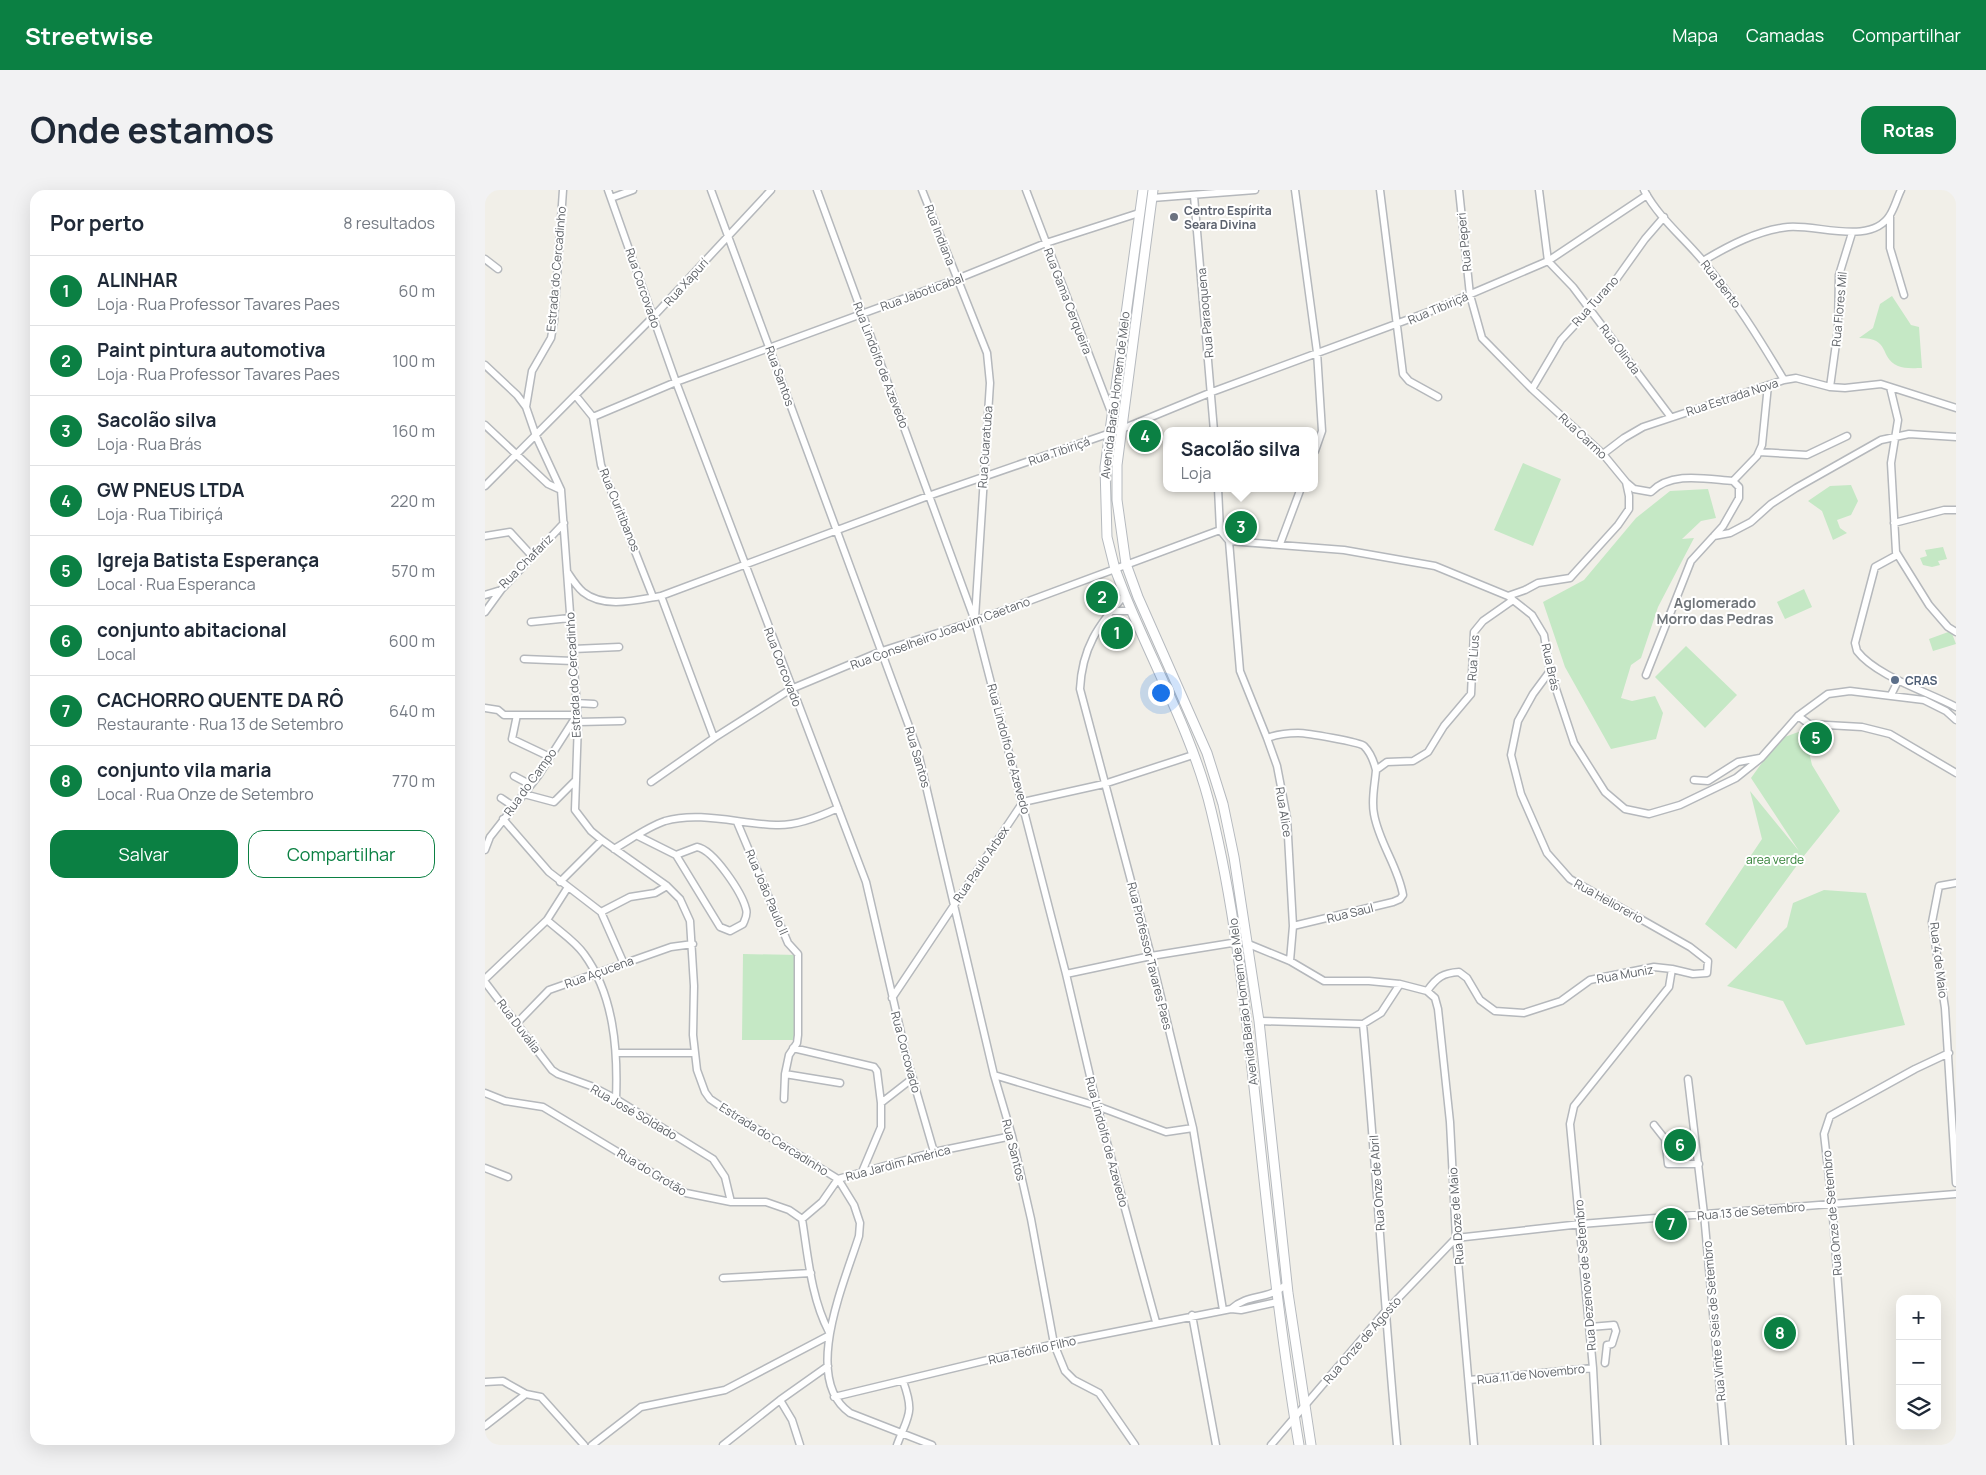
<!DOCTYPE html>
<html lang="pt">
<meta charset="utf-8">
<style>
body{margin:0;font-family:Manrope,sans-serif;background:#f2f2f3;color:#1f2937}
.controls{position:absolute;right:15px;bottom:15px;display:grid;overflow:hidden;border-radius:10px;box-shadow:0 5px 20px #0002}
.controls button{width:45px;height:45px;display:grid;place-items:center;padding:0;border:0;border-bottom:1px solid #e0e1e3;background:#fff;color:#1f2937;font:25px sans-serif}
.you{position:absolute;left:675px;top:502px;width:18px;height:18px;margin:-12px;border:4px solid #fff;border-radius:50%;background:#1a73e8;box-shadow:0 0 0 8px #1a73e833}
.badge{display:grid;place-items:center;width:32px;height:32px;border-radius:50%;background:#0b8043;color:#fff;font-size:16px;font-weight:700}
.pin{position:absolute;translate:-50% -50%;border:2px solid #fff;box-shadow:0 1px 5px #0006}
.popup{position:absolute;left:678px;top:237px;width:155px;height:65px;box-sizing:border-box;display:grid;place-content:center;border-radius:10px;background:#fff;filter:drop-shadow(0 1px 4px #0005);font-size:16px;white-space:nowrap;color:#747a83}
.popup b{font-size:19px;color:#1f2937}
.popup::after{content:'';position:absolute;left:50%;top:100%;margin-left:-10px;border:10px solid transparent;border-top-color:#fff}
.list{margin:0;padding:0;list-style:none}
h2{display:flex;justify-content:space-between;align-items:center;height:65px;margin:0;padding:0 20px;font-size:21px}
h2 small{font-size:16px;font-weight:400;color:#747a83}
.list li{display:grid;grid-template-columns:32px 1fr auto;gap:15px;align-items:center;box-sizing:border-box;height:70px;padding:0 20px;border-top:1px solid #e0e1e3}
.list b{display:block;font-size:19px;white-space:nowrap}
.list p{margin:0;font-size:16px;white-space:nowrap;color:#747a83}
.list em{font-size:16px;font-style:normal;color:#747a83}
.actions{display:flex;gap:10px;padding:15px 20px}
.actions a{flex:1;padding:11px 0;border:1px solid #0b8043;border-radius:15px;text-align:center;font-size:18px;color:#0b8043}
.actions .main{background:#0b8043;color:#fff}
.icon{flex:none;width:28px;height:28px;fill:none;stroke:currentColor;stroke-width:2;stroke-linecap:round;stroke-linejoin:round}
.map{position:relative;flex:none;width:1471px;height:1255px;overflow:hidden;border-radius:15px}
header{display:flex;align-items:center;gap:30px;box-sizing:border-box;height:70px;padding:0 25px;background:#0b8043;color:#fff}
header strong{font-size:24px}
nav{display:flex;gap:28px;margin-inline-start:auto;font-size:18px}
.intro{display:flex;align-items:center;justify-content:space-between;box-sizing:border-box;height:120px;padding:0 30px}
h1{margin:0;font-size:35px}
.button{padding:12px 22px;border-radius:15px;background:#0b8043;color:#fff;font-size:18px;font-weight:700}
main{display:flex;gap:30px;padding:0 30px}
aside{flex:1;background:#fff;border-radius:15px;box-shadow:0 5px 20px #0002}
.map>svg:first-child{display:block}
.green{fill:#c5e8c5}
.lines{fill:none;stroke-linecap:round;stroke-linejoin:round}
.street-casing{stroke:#b5b8bc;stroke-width:9}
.secondary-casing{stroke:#b6babf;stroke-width:11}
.street{stroke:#fff;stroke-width:6}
.secondary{stroke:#fff;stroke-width:9}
.worship-dot{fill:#6b7280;stroke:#fff;stroke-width:2}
.service-dot{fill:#5c6f8a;stroke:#fff;stroke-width:2}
.labels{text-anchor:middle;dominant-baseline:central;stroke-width:4;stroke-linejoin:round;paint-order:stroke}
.worship-label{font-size:12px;font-weight:bold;fill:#5b616d;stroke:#fff;text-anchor:start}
.street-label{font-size:12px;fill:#5f6368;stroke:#fff}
.service-label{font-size:12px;font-weight:bold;fill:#4e5e75;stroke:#fff;text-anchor:start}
.park-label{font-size:12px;fill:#348238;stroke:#fff}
.neighbourhood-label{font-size:14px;font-weight:bold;fill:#70757a;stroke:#fff}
</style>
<header>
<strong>Streetwise</strong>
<nav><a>Mapa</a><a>Camadas</a><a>Compartilhar</a></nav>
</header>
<div class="intro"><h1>Onde estamos</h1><a class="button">Rotas</a></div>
<main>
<aside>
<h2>Por perto<small>8 resultados</small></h2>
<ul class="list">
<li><span class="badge">1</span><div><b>ALINHAR</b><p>Loja · Rua Professor Tavares Paes</p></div><em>60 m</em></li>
<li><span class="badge">2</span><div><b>Paint pintura automotiva</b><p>Loja · Rua Professor Tavares Paes</p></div><em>100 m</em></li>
<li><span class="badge">3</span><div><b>Sacolão silva</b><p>Loja · Rua Brás</p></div><em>160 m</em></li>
<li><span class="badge">4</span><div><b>GW PNEUS LTDA</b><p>Loja · Rua Tibiriçá</p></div><em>220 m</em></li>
<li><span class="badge">5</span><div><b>Igreja Batista Esperança</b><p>Local · Rua Esperanca</p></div><em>570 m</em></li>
<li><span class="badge">6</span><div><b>conjunto abitacional</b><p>Local</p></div><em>600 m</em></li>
<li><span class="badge">7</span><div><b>CACHORRO QUENTE DA RÔ</b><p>Restaurante · Rua 13 de Setembro</p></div><em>640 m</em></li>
<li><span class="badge">8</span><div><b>conjunto vila maria</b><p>Local · Rua Onze de Setembro</p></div><em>770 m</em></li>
</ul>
<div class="actions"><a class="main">Salvar</a><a>Compartilhar</a></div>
</aside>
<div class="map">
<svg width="1471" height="1255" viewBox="0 0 1471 1255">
<rect width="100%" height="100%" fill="#f1efe8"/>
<path class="green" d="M1407 106 1426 135 1434 137 1437 178C1431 178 1419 179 1413 176 1393 167 1407 148 1374 148L1388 138 1395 114Z
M1038 273 1076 289 1048 356 1009 340Z
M1366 295 1373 311 1366 325 1352 330 1355 338 1362 343 1348 350 1337 321 1323 311 1345 296Z
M1223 299 1231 328 1216 331 1197 349 1209 348 1173 417 1156 468 1146 475 1136 508 1147 511 1170 506 1178 523 1171 549 1126 559 1080 477 1058 412 1099 390 1151 328 1185 301Z
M1458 357 1462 369 1453 371 1455 375 1447 377 1438 375 1435 368 1442 366 1440 360Z
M1319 399 1327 417 1300 429 1292 412Z
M1466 441 1471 454 1448 461 1444 449Z
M1201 456 1252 505 1220 538 1170 487Z
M1319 540 1327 575 1355 621 1318 667 1251 759 1220 734 1277 649 1265 601 1314 661 1266 588 1294 549Z
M1339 700 1381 703 1420 835 1321 855 1298 811 1242 796 1302 737 1308 713Z
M258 764 313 765 312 850H257Z"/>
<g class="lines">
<g class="street-casing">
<path id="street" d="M78 0 69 131 66 148 47 181 41 217 51 246 76 300 93 532 90 620 106 641 117 650 182 696 195 709 205 731 209 796 208 845 212 880 220 902 225 909 246 923 353 989 369 1015 375 1033 374 1046C360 1091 316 1189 365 1223L447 1255
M123 0 191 192 381 692 422 869 449 962
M226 0 432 558 509 885 527 946 546 1029 569 1154 580 1181 589 1190 614 1203 650 1255
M332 0 490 431 581 784 612 916 671 1132
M437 0 502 163 505 193 490 428
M541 0 626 222
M810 0 832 162 837 241 830 261
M895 0 918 184 924 191 953 207
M974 0 985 105 997 148 1047 199 1118 264 1141 292 1144 306V319L1133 335 1085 388 1053 393 1040 400 1023 406
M1054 0 1063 71 1088 97 1185 226
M1159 0C1173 27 1199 48 1218 71 1249 108 1274 148 1299 190
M709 6 729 241
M126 8 148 0
M667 8 770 0
M1405 25V58L1419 105
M0 69 13 79
M1218 71C1243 56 1273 40 1303 37 1332 34 1386 56 1405 25 1410 17 1412 8 1416 0
M0 175 32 205 41 217
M1345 197 1353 139 1354 85 1367 43
M1405 197 1413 230 1406 273 1411 362 1444 415 1463 437 1471 442
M1047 199 1076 150 1130 91 1160 49 1179 27
M91 206 108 227 116 275 168 407
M108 227 191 192 472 89 561 53 654 23
M0 235 63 294 76 300
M1274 262 1322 265 1362 246
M1118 264 1139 248 1158 237 1299 190 1311 188 1345 197 1360 198 1396 194 1471 218
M1248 291 1272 266 1277 255 1283 195
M1142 293 1149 299 1166 302C1186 281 1221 289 1248 291
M0 296 168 127 286 0
M733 298 735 340
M1409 333 1459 320H1471
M735 340 744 351 755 481 782 548 792 576 802 628 808 736 805 771
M0 346 25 342 47 366
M1229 346 1245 343 1266 332 1286 314 1311 298 1396 250 1424 244 1471 247
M744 351 859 360 950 376 1023 406 1047 425 1059 445 1065 481 1089 553 1120 602 1140 619 1164 624 1195 615 1251 588 1276 568 1313 526 1343 504 1365 501 1439 510 1461 521 1471 530
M795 354 816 298
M1412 365 1390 377 1370 453 1372 461C1391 486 1443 502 1471 517
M83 383C87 389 92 397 98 402 119 419 152 410 176 406L446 305 637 239 727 202 946 121 1063 71 1162 5
M0 405 16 400 79 333
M640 405C613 435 597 458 595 499L666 766 708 938 738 1120
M176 406 229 548
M625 421H646
M0 422 16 400
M46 432 85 428
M88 459 134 457
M39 469 88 471
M1161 485 1206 371 1238 336 1254 308V297L1248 291
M1406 505 1413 491
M91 513 109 514
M0 518 13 520 19 525H92
M32 525 27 549 65 567
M1313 526 1324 534 1377 537 1405 544 1471 583
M93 532 137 531
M782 548C793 544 802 543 813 543 822 543 874 552 879 556 885 562 889 572 891 580
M29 586 46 595
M1209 590 1223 591 1253 572 1275 568
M166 592 229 548 306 499 397 461 490 431 735 340
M39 604 69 612 91 590
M16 608 28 616
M18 629 64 682 116 722 139 774
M252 632 303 753 313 764V845L312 853 304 865 300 884 355 893
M153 646 191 665
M212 657C229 660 257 703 261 719 263 725 260 729 258 734L245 741 235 737 191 665Z
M129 659C145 650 162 637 180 631 215 621 255 634 291 635 312 636 334 627 353 618
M0 660 5 647 53 586 92 525
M75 692 117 650
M1471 693 1454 696 1447 732 1460 818 1471 993
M116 722 145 707 170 703 182 696
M62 730C74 741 90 751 99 764 129 805 133 860 131 909
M808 736 908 712 915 709 918 705C913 676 894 653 889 624 886 610 890 594 891 580L902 572 928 571 943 562 959 536 986 504 989 442 998 431 1028 410
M761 753 805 771 839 791H884L915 794 942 801
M581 784 666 766 753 752
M0 789 62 730 83 697
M0 792 67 880 73 884 106 896 131 909 228 969 240 987 246 1012
M942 801C952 787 958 783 974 782L982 788 995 810 1010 821 1039 823 1076 811 1105 790 1119 787 1169 777 1187 779 1208 784 1222 783 1223 771 1205 757 1085 689 1062 663 1036 604 1026 565 1033 531 1048 504 1065 481
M942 801 950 808 953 819 965 932 971 1048 989 1255
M407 808 538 612 619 594 708 565
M774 831 878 834 896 823 915 794
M32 833 64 800 186 757 208 754
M878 834C891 974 899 1115 912 1255
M308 858 389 877 392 881 396 913
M131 863H210
M509 885 612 916 681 942 708 938
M1203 889 1219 1024 1240 1255
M0 903 20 911 58 917 201 1003 246 1012H281L304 1020 317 1029C323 1066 326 1108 344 1142
M299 909 300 884
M1169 935 1180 949 1183 974H1214
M0 978 23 987
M377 982 396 937V913L428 888
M317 1029 337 1012 353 989 449 962 527 946
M971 1048 1096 1034 1471 1004
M238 1088 326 1083
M746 1119C764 1103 782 1111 802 1094
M707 1125 731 1255
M1105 1137 1129 1135 1131 1141 1127 1154 1122 1155 1120 1173
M984 1190 1108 1178
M0 1192 18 1191 41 1204 56 1207 99 1255
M349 1207 569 1154 746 1119 756 1120 792 1112
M295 1210 307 1230 315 1255
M0 1236 41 1204
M107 1255 156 1217 240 1200 343 1146
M238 1255 295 1210 343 1176
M412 1255C423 1225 430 1224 418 1191
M786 1255 900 1122 971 1048
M1112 1255 1108 1178 1085 934 1089 916 1184 797 1187 779
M1365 1255 1347 1014 1339 944 1345 926 1430 879 1464 863"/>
</g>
<g class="secondary-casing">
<path id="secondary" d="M658 0 620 277 622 347 630 379 640 405C668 474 709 548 726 620 750 718 760 816 771 915 783 1029 795 1142 814 1255
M668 0 632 275V310L641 374 653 407 722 563 738 614 749 667 774 831 803 1103 826 1255"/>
</g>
<use href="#street" class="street"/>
<use href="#secondary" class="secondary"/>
</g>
<circle class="worship-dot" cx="689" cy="27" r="5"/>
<circle class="service-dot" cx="1410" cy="490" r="5"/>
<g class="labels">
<g class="worship-label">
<text x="699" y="20">Centro Espírita<tspan x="699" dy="14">Seara Divina</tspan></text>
</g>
<g class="street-label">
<text transform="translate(455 45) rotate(69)">Rua Indiana</text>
<text transform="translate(979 52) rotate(-96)">Rua Peperi</text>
<text transform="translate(71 79) rotate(-85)">Estrada do Cercadinho</text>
<text transform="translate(201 92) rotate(-48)">Rua Xapurí</text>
<text transform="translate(1236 94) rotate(52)">Rua Bento</text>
<text transform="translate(158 98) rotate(71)">Rua Corcovado</text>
<text transform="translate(437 102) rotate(-20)">Rua Jaboticabal</text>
<text transform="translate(583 111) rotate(69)">Rua Gama Cerqueira</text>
<text transform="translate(1110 111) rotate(-48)">Rua Turano</text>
<text transform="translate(953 118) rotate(-23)">Rua Tibiriçá</text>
<text transform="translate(1354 119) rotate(-85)">Rua Flores Mil</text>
<text transform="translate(720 123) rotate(-95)">Rua Paraoquena</text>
<text transform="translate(1135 159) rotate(53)">Rua Olinda</text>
<text transform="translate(396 175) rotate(69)">Rua Lindolfo de Azevedo</text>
<text transform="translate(295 186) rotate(70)">Rua Santos</text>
<text transform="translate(630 205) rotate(-83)">Avenida Barão Homem de Melo</text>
<text transform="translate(1247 207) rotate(-18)">Rua Estrada Nova</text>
<text transform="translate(1098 246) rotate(43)">Rua Carmo</text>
<text transform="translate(500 257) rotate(-86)">Rua Guaratuba</text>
<text transform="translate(574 261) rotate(-19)">Rua Tibiriçá</text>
<text transform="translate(135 320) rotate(68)">Rua Curitibanos</text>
<text transform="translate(41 371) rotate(-45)">Rua Chafariz</text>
<text transform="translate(455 443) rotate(-20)">Rua Conselheiro Joaquim Caetano</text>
<text transform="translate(988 468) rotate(-86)">Rua Lius</text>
<text transform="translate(298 477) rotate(69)">Rua Corcovado</text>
<text transform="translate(1066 477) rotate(78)">Rua Brás</text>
<text transform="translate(88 485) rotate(-93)">Estrada do Cercadinho</text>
<text transform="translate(524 559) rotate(75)">Rua Lindolfo de Azevedo</text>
<text transform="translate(433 567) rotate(74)">Rua Santos</text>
<text transform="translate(45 592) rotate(-54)">Rua do Campo</text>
<text transform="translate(799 622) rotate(81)">Rua Alice</text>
<text transform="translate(496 674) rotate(-56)">Rua Paulo Arbex</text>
<text transform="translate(282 702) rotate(67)">Rua João Paulo II</text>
<text transform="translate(1124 711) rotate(29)">Rua Heliorerio</text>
<text transform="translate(865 723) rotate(-14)">Rua Saul</text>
<text transform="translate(665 766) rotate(76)">Rua Professor Tavares Paes</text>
<text transform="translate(1454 770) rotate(83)">Rua 4 de Maio</text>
<text transform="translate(114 782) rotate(-20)">Rua Açucena</text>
<text transform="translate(1140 784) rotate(-10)">Rua Muniz</text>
<text transform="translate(758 812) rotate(-97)">Avenida Barão Homem de Melo</text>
<text transform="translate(34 836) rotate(53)">Rua Duvália</text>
<text transform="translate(421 862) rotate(75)">Rua Corcovado</text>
<text transform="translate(149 922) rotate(30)">Rua José Soldado</text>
<text transform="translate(289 949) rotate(32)">Estrada do Cercadinho</text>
<text transform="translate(622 952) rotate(75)">Rua Lindolfo de Azevedo</text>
<text transform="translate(529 960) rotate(76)">Rua Santos</text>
<text transform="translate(413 973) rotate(-15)">Rua Jardim América</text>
<text transform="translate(167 982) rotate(31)">Rua do Grotão</text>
<text transform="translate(892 993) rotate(-94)">Rua Onze de Abril</text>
<text transform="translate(1266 1021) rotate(-5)">Rua 13 de Setembro</text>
<text transform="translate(1347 1023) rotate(-95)">Rua Onze de Setembro</text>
<text transform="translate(971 1026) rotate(-94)">Rua Doze de Maio</text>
<text transform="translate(1100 1085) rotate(-95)">Rua Dezenove de Setembro</text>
<text transform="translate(1229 1131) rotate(-95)">Rua Vinte e Seis de Setembro</text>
<text transform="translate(877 1150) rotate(-49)">Rua Onze de Agosto</text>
<text transform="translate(547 1160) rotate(-13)">Rua Teófilo Filho</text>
<text transform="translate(1046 1184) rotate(-6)">Rua 11 de Novembro</text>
</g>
<g class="service-label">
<text x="1420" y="490">CRAS</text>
</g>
<g class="park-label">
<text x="1290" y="669">area verde</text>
</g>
<g class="neighbourhood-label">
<text x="1230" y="412">Aglomerado<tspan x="1230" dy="16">Morro das Pedras</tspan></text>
</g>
</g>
</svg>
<div class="controls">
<button>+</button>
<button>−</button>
<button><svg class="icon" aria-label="layers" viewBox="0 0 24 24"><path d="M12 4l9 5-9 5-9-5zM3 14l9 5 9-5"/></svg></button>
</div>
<div class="you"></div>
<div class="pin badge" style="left:632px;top:443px">1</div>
<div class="pin badge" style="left:617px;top:407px">2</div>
<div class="pin badge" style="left:756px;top:337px">3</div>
<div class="popup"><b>Sacolão silva</b>Loja</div>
<div class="pin badge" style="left:660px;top:246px">4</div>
<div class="pin badge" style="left:1331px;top:548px">5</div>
<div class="pin badge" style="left:1195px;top:955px">6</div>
<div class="pin badge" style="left:1186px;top:1034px">7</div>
<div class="pin badge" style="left:1295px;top:1143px">8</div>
</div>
</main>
